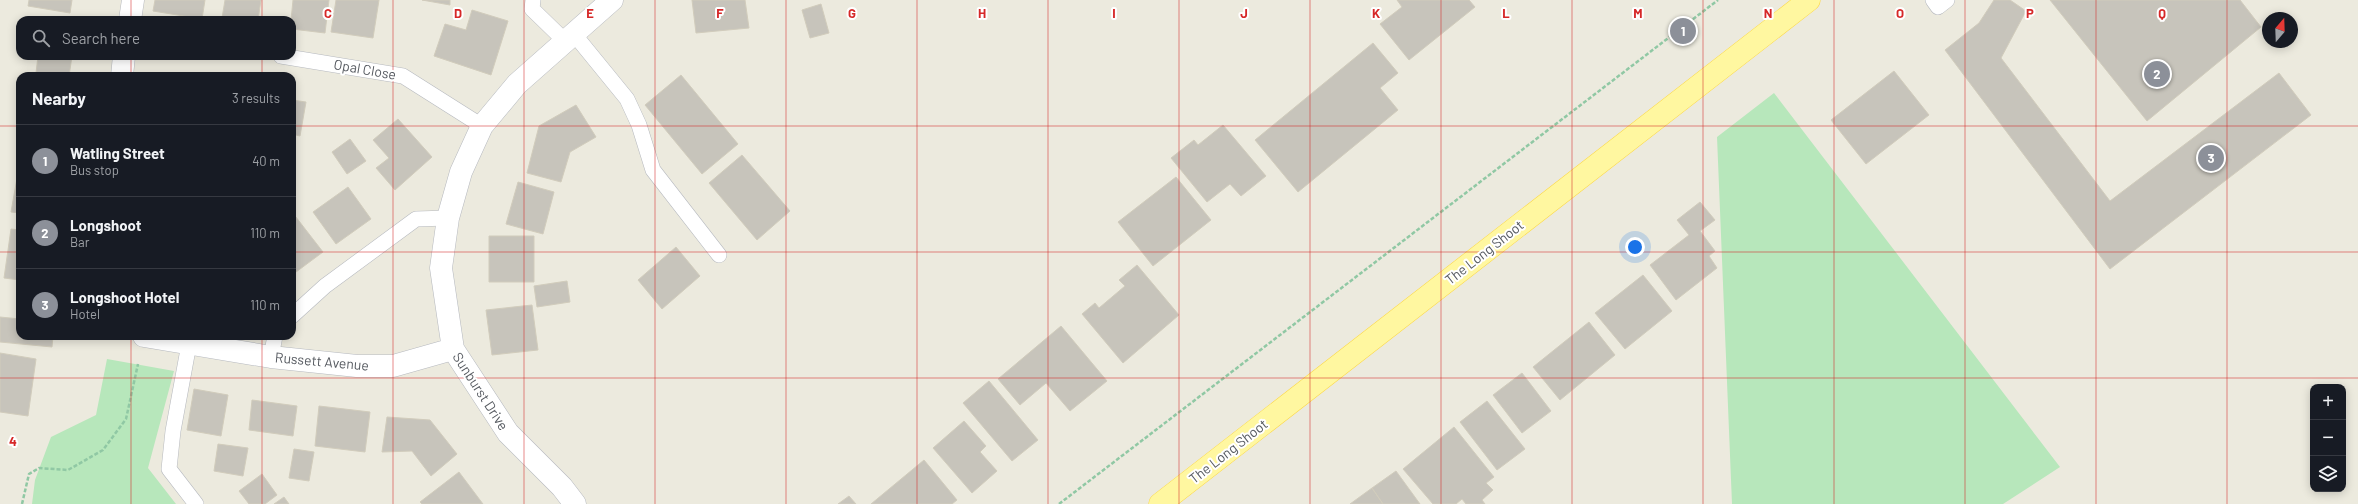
<!DOCTYPE html>
<meta charset="utf-8">
<style>
body{margin:0;font-family:Barlow,sans-serif;background:#242831;color:#f1f3f6}
.controls{position:absolute;right:12px;bottom:12px;display:grid;overflow:hidden;border-radius:8px;box-shadow:0 2px 10px #0003}
.controls button{width:36px;height:36px;display:grid;place-items:center;padding:0;border:0;border-bottom:1px solid #363941;background:#171b24;color:#f1f3f6;font:20px sans-serif}
.compass{position:absolute;left:2262px;top:12px;width:36px;height:36px;border-radius:50%;background:#171b24;box-shadow:0 2px 10px #0003;rotate:19deg}
.you{position:absolute;left:1635px;top:247px;width:14px;height:14px;margin:-10px;border:3px solid #fff;border-radius:50%;background:#1a73e8;box-shadow:0 0 0 6px #1a73e833}
.badge{display:grid;place-items:center;width:26px;height:26px;border-radius:50%;background:#8c9099;color:#fff;font-size:13px;font-weight:700}
.pin{position:absolute;translate:-50% -50%;border:2px solid #fff;box-shadow:0 1px 4px #0006}
.list{margin:0;padding:0;list-style:none}
h2{display:flex;justify-content:space-between;align-items:center;height:52px;margin:0;padding:0 16px;font-size:17px}
h2 small{font-size:13px;font-weight:400;color:#9ea1a6}
.list li{display:grid;grid-template-columns:26px 1fr auto;gap:12px;align-items:center;box-sizing:border-box;height:72px;padding:0 16px;border-top:1px solid #363941}
.list b{display:block;font-size:15px;white-space:nowrap}
.list p{margin:0;font-size:13px;white-space:nowrap;color:#9ea1a6}
.list em{font-size:13px;font-style:normal;color:#9ea1a6}
.icon{flex:none;width:22px;height:22px;fill:none;stroke:currentColor;stroke-width:2;stroke-linecap:round;stroke-linejoin:round}
.map{position:relative;flex:none;width:2358px;height:504px;overflow:hidden}
.search{position:absolute;background:#171b24;box-shadow:0 2px 10px #0003;left:16px;top:16px;width:280px;height:44px;display:flex;align-items:center;gap:10px;box-sizing:border-box;padding:0 14px;border-radius:12px;color:#9ea1a6;font-size:15px}
.panel{position:absolute;background:#171b24;box-shadow:0 2px 10px #0003;left:16px;top:72px;width:280px;height:268px;border-radius:12px}
.map>svg:first-child{display:block}
.green{fill:#b7e7bb}
.building{fill:#c7c4bb;stroke:#d1ccbc}
.lines{fill:none;stroke-linecap:round;stroke-linejoin:round}
.service-casing{stroke:#b6b9bf;stroke-width:16}
.minor-casing{stroke:#b6b9bf;stroke-width:23}
.primary-casing{stroke:#fdd846;stroke-width:23}
.path{stroke:#90c8a4;stroke-width:2.5;stroke-dasharray:4 2;stroke-linecap:butt}
.service{stroke:#fff;stroke-width:15}
.minor{stroke:#fff;stroke-width:22}
.primary{stroke:#fff7a0;stroke-width:22}
.grid{fill:none;stroke:#d62828;stroke-width:1;stroke-opacity:0.55}
.labels{text-anchor:middle;dominant-baseline:central;stroke-width:4;stroke-linejoin:round;paint-order:stroke}
.street-label{font-size:14px;fill:#575b61;stroke:#fff}
.grid-label{font-size:13px;text-anchor:middle;font-weight:bold;fill:#d62828;stroke:#fff;stroke-width:4;stroke-linejoin:round;paint-order:stroke}
</style>
<div class="map">
<svg width="2358" height="504" viewBox="0 0 2358 504">
<rect width="100%" height="100%" fill="#eceade"/>
<path class="green" d="M1774 93 2060 467 2003 504H1732L1717 137Z
M107 359 174 371 148 468 176 504H32L35 480 51 437 96 415Z"/>
<path class="building" d="M29 0H72L70 13 28 6Z
M155 0H205L202 19 153 11Z
M225 0H261L258 20 222 18Z
M293 0H329L325 33 292 29 291 20Z
M336 0H379L373 38 331 32Z
M422 0H450V5Z
M692 0H745L749 28 696 33Z
M1397 0H1469L1475 7 1409 60 1380 24 1402 7Z
M1994 0H2010L2026 11 2001 58 2110 201 2279 73 2311 115 2110 269 1945 50 1979 23Z
M2050 0H2240L2261 27 2147 121Z
M821 4 829 33 810 38 802 10Z
M472 10 508 21 491 75 434 56 445 24 466 30Z
M1373 43 1398 73 1380 88 1398 110 1298 192 1255 140Z
M38 56H72L69 76 36 73Z
M1894 71 1929 115 1866 164 1831 120Z
M681 75 738 144 702 174 645 105Z
M292 100 306 102 300 136 292 134Z
M576 105 596 137 570 152 561 182 527 173 539 126Z
M398 119 432 157 395 190 376 168 389 158 373 140Z
M1223 125 1266 176 1241 196 1230 184 1207 202 1171 158 1194 140 1198 145Z
M350 139 366 161 347 174 332 152Z
M742 155 790 211 757 240 709 183Z
M19 167H20V213L11 212Z
M1176 177 1211 220 1153 266 1118 222Z
M518 182 554 192 543 234 506 224Z
M348 187 371 219 336 244 313 212Z
M1700 202 1715 220 1700 231 1715 251 1709 256 1717 268 1676 300 1650 265 1689 235 1677 220Z
M292 212 323 252 292 275Z
M11 229 20 230V280L4 278Z
M489 236H534V282H489Z
M676 247 700 276 662 309 638 280Z
M1137 265 1179 315 1123 363 1082 314 1095 303 1099 308 1125 286 1119 280Z
M1643 275 1672 311 1625 349 1595 313Z
M567 281 570 302 537 307 534 286Z
M532 305 538 350 492 355 486 310Z
M0 317 20 319V336H53L52 347 0 342Z
M1589 322 1615 355 1560 400 1533 367Z
M1061 326 1107 381 1070 411 1046 383 1020 405 998 379Z
M0 353 36 359 28 416 0 412Z
M1522 373 1551 411 1522 433 1493 395Z
M989 381 1038 440 1012 461 963 403Z
M194 389 228 395 221 436 187 430Z
M252 400 297 406 293 436 249 430Z
M1487 401 1525 449 1497 470 1460 422Z
M319 406 370 412 365 452 315 446Z
M387 417 430 420 457 454 431 476 412 451 382 452Z
M964 421 986 446 980 452 997 471 972 493 933 448Z
M1454 427 1494 477 1486 483 1493 490 1482 500 1485 504H1466L1462 499 1456 504H1433L1403 469Z
M218 444 248 448 243 476 214 471Z
M294 449 314 452 309 481 289 478Z
M924 460 957 500 952 504H871Z
M1396 471 1420 504H1383L1372 488Z
M459 472 483 504H422L420 502Z
M262 474 277 495 265 504H249L239 491Z
M1372 488 1383 504H1350Z
M849 496 856 504H838Z
M284 497 289 504H274Z"/>
<g class="lines">
<g class="service-casing">
<path id="service" d="M533 0 532 9 565 41
M1933 0 1938 7 1947 0
M574 34 627 99 639 125 653 170 719 255
M281 56 403 76 482 126
M292 316 325 286 416 219 448 218
M189 344 173 431 169 469 196 504
M271 357 275 336"/>
</g>
<g class="minor-casing">
<path id="minor" d="M130 20 133 0
M122 76 124 56
M144 336 271 357 357 366H393L453 349
M575 504 562 487 508 433 453 349 441 268 448 218 461 172 482 126 517 84 612 0"/>
</g>
<g class="primary-casing">
<path id="primary" d="M1160 504 1809 0"/>
</g>
<path class="path" d="M22 504 29 474 39 468 68 470 103 450 126 419 138 364
M1059 504 1718 0"/>
<use href="#service" class="service"/>
<use href="#minor" class="minor"/>
<use href="#primary" class="primary"/>
</g>
<path class="grid" d="M131 0V20M262 0V20M393 0V504M524 0V504M655 0V504M786 0V504M917 0V504M1048 0V504M1179 0V504M1310 0V504M1441 0V504M1572 0V504M1703 0V504M1834 0V504M1965 0V504M2096 0V504M2227 0V504M131 56V76M262 56V76M0 126H20M292 126H2358M0 252H20M292 252H2358M131 336V504M262 336V504M0 378H2358"/>
<g class="labels">
<g class="street-label">
<text transform="translate(365 69) rotate(10)">Opal Close</text>
<text transform="translate(1484 252) rotate(-38)">The Long Shoot</text>
<text transform="translate(322 361) rotate(5)">Russett Avenue</text>
<text transform="translate(481 391) rotate(57)">Sunburst Drive</text>
<text transform="translate(1228 451) rotate(-38)">The Long Shoot</text>
</g>
</g>
<g class="grid-label">
<text x="328" y="18">C</text>
<text x="458" y="18">D</text>
<text x="590" y="18">E</text>
<text x="720" y="18">F</text>
<text x="852" y="18">G</text>
<text x="982" y="18">H</text>
<text x="1114" y="18">I</text>
<text x="1244" y="18">J</text>
<text x="1376" y="18">K</text>
<text x="1506" y="18">L</text>
<text x="1638" y="18">M</text>
<text x="1768" y="18">N</text>
<text x="1900" y="18">O</text>
<text x="2030" y="18">P</text>
<text x="2162" y="18">Q</text>
<text x="13" y="446">4</text>
</g>
</svg>
<div class="controls">
<button>+</button>
<button>−</button>
<button><svg class="icon" aria-label="layers" viewBox="0 0 24 24"><path d="M12 4l9 5-9 5-9-5zM3 14l9 5 9-5"/></svg></button>
</div>
<svg class="compass" viewBox="-18 -18 36 36"><path d="M0-13l5 13h-10z" fill="#e53935"/><path d="M0 13l5-13h-10z" fill="#9ea1a6"/></svg>
<div class="you"></div>
<div class="pin badge" style="left:1683px;top:31px">1</div>
<div class="pin badge" style="left:2157px;top:74px">2</div>
<div class="pin badge" style="left:2211px;top:158px">3</div>
<div class="search"><svg class="icon" aria-label="search" viewBox="0 0 24 24"><circle cx="10" cy="10" r="6"/><path d="M15 15l6 6"/></svg>Search here</div>
<section class="panel">
<h2>Nearby<small>3 results</small></h2>
<ul class="list">
<li><span class="badge">1</span><div><b>Watling Street</b><p>Bus stop</p></div><em>40 m</em></li>
<li><span class="badge">2</span><div><b>Longshoot</b><p>Bar</p></div><em>110 m</em></li>
<li><span class="badge">3</span><div><b>Longshoot Hotel</b><p>Hotel</p></div><em>110 m</em></li>
</ul>
</section>
</div>
